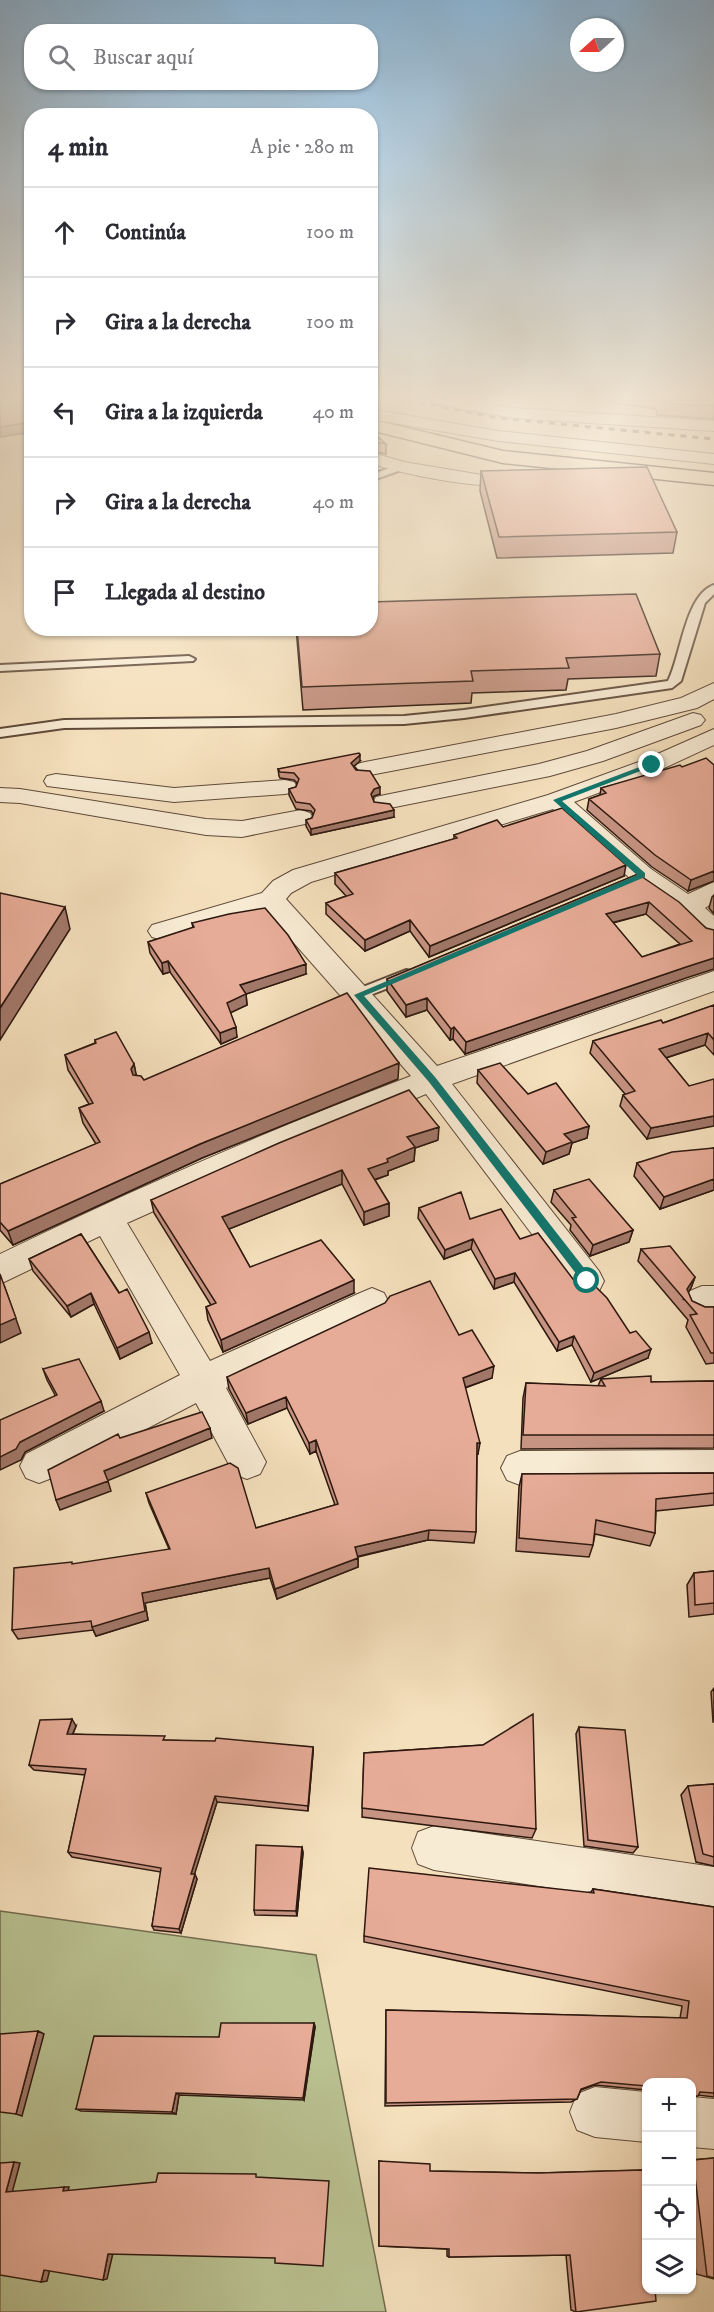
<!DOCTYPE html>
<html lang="es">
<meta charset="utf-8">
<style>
body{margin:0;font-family:"IM FELL DW Pica",serif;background:#f2f2f3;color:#2b2b33}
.controls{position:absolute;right:18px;bottom:18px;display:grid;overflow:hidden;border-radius:12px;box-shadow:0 2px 4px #0004}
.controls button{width:54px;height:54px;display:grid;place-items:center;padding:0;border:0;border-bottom:2px solid #e1e1e2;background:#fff;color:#2b2b33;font:30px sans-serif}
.compass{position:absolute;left:570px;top:18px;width:54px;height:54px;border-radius:50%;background:#fff;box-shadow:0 2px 4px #0004;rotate:249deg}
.stop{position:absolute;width:18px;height:18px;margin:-14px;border:4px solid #0f766e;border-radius:50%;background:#fff}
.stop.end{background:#0f766e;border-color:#fff;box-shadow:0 2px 6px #0008}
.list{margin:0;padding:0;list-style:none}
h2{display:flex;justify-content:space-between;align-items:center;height:78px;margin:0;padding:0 24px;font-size:26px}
h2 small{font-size:20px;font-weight:400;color:#7c7c81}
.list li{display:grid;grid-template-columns:39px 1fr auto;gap:18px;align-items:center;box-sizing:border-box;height:90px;padding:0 24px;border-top:2px solid #e1e1e2}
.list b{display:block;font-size:22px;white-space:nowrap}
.list em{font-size:20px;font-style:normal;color:#7c7c81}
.icon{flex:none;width:33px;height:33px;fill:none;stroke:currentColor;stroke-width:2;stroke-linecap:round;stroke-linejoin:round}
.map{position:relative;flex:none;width:714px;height:2312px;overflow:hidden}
.search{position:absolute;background:#fff;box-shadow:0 2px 4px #0004;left:24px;top:24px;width:354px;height:66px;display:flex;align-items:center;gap:15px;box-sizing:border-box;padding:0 21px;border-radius:24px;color:#7c7c81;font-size:22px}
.panel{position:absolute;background:#fff;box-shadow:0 2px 4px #0004;left:24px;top:108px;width:354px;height:528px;border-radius:24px}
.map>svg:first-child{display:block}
.green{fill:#bac292;stroke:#746d50;stroke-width:1.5}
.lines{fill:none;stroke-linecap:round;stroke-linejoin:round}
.service-casing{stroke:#5f4a3a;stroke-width:4}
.minor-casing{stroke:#5f4a3a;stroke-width:2}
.primary-casing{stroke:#2d180f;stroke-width:3}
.service{fill:#f8ebd4;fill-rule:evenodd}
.minor{fill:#f8ebd4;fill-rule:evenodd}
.primary{fill:#f5e0bd;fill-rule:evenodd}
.rail{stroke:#2d180f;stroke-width:3;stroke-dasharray:6 6;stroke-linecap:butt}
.wall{fill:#c79483;stroke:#2d180f;stroke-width:1.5;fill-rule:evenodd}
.shaded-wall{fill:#a2786a;stroke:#2d180f;stroke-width:1.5}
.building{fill:#e7ac98;stroke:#2d180f;stroke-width:1.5;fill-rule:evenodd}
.route{fill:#0f766e}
</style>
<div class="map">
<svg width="714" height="2312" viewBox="0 0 714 2312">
<rect width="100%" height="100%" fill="#f5e0bd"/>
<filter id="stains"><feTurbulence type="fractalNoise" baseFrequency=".00333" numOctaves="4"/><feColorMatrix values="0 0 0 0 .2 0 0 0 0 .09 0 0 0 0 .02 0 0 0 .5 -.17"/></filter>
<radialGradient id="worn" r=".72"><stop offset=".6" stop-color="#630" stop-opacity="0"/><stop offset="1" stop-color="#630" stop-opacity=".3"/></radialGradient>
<path class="green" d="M0 1911 316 1955 386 2312H0Z"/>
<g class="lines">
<g class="service-casing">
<path id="service" d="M401 464 406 467 404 469 370 481V475Z
M714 585V594L705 603 681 681 672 688 464 718 404 724 64 728 0 737V729L64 720 404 716 464 710 668 681C681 656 685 595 714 585Z
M189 656 195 659 193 661 0 671V665Z
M406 970 411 971 413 975 411 979 350 1003 343 998 345 994Z"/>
</g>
<g class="minor-casing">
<path id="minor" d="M432 400H468L513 408 714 421V431L513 418 440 405 434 404Z
M370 409 498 431 714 454V464L498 441 370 419Z
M370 452 404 462 482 475 523 476 530 478 532 482 530 486 523 488C471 486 420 479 370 463Z
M714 683V699L697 708 616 728 365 776 357 774 353 769 357 764 365 762 616 714 681 698Z
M693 713 701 715 705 720 701 725 603 761 550 776 385 809 376 807 373 802 376 797 385 795 539 764 587 751Z
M714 729V745L660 770 574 802 651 869 688 894 714 882V902L705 908 714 916V941L704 938 678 912 633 881 553 809 311 882 291 893 286 899 437 1066 714 971V991L452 1084 599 1271 604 1281 599 1291 587 1295 575 1291 426 1094 279 1155 127 1223 210 1361 360 1293 372 1288 384 1293 389 1303 384 1313 226 1388 266 1462 260 1474 247 1479 234 1474 196 1403 52 1478 39 1483 26 1478 20 1466 26 1454 180 1375 100 1236 0 1284V1254C134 1189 271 1129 411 1076L265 910 162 940 152 937 148 931 152 925 262 893 273 881 293 870 548 795 644 760Z
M56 774 174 788 285 780 294 782 297 787 294 792 285 794 174 802 47 786 44 781 47 776Z
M0 788 20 789 206 819 242 821 301 810 310 813 313 818 310 823 242 837 206 835 20 803 0 802Z
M702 1286H714V1316H702L690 1311 685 1301 690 1291Z
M714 1450V1484L520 1485 507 1480 501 1468 507 1456 520 1451Z
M434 1826 714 1867V1913L434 1870 418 1864 412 1848 418 1832Z
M595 2087 646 2092V2142L595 2137 577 2130 570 2112 577 2094Z
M692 2097 714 2099V2149L692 2147Z"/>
</g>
<g class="primary-casing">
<path id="primary" d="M370 419 503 451 714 473V485L503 463 370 430Z"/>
</g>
<use href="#service" class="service"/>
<use href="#minor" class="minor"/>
<use href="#primary" class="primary"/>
<path class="rail" d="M407 400 498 418 714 439"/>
</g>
<path class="wall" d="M608 400H714V419L657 415 656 409 608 402Z
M370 430 386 444V454L370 451Z
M481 471 677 532 673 553 497 558 480 491Z
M296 628H370L660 654 656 676 568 679 566 690 472 693 471 703 303 710Z
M360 761 354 766 380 794 374 796 373 798 374 802 394 817 311 835 306 826V820L312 818 313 814 311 811 296 809 289 795V789L296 787 297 783 294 780 280 778 279 776 278 769Z
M682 767 714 881 688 891 652 867 587 810 589 799 600 795 601 788Z
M503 827 624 876 429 957 410 931 365 951 326 914V903L346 896 335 884V873L454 839V835Z
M638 874 706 928 683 979 465 1054 453 1039 450 1040 427 1010 406 1017 387 991V979ZM646 914 680 944 642 957 613 923Z
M714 895V914L709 908 712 897Z
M192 923 306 974 246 994 247 1005 230 1012 237 1037 221 1044 170 972 163 974 150 953 148 942 193 928Z
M714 1005V1055L705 1045 666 1058 689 1086 647 1139 620 1106 623 1095 625 1094 590 1053 593 1041 663 1023Z
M95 1040 134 1064 136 1075 144 1080 398 1079 202 1158 13 1245 0 1230V1184L96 1144 83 1123 79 1108 89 1104 68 1070 65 1055 95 1043Z
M478 1070 528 1094 589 1126 587 1138 572 1143 569 1154 543 1164 477 1083Z
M438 1140 415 1148 414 1161 388 1171V1175L375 1180 389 1203V1216L364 1225 342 1184 229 1229 250 1267 354 1293 223 1352 208 1320 206 1307 211 1305 154 1213 151 1200Z
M714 1148V1190L660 1209 634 1176 637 1163Z
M554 1190 633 1230 629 1242 590 1256 570 1230 571 1225 551 1202Z
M419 1208 470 1219 520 1239 576 1283 648 1358 591 1382 572 1345 557 1351 514 1282 494 1289 471 1249 444 1259 418 1218Z
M81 1234 152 1343 120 1359 94 1304 71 1317 33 1271 29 1259Z
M641 1249 695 1277 691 1288 688 1292 692 1301 705 1307H714V1363L706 1364 686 1327 688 1320 638 1261Z
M459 1335 492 1378 465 1388 478 1454H477L476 1532 474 1543 428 1540 358 1557V1567L277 1599 270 1578 145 1603 148 1620 96 1636 93 1630 18 1639 12 1630 169 1549 149 1503 146 1493 256 1528 335 1505 316 1451 310 1454 287 1408 248 1424 229 1389 227 1377Z
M43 1369 104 1411 25 1452 21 1460 55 1395 47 1380Z
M601 1379 651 1382 714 1381V1448L521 1449 523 1398 526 1383 598 1386Z
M714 1473V1505L656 1511 655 1533 650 1546 595 1534 593 1545 589 1557 516 1551 519 1487 522 1474Z
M714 1571V1614L689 1617 687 1585 694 1573Z
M714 1688V1722H713L711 1692Z
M76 1726 73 1734 166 1740 313 1747V1753L308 1811 217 1802 194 1874 197 1879 181 1933 154 1930 152 1926 161 1872 72 1857 68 1852 85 1775 34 1770 29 1765Z
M579 1727 638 1847 633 1853 584 1846 576 1734Z
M483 1745 536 1829 532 1838 362 1817 364 1753Z
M714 1784V1866L696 1862 681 1795 688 1786Z
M302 1847 303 1853 297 1916 255 1915 254 1910Z
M593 1889 714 1907V2097L698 2095 692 2099V2082H646V2091V2090L595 2085 581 2090 577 2099 571 2102 385 2106 386 2010 680 2018 682 2006 364 1942V1936L591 1892Z
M314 2023 315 2027 304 2100 179 2095 176 2114 81 2111 76 2109 219 2037Z
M714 2158V2279L696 2274 692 2239V2160Z
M379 2161 430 2171 539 2173 643 2170 578 2312H576L571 2310 566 2255 449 2257 447 2256V2249L379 2246Z"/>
<path class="shaded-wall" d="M32 422V432L0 437V427Z
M373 462V472L370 473V463Z
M360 755V761L351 769V763Z
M380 787V794L374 796 371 801V794L374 789Z
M394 810V817L311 835V829Z
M626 865 624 876 429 957 430 946Z
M714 871V881L688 891 691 880Z
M649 902 646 914 603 925 606 914Z
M65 907 70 929 0 1040V1008Z
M410 920V931L365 951V940Z
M714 958V969L683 979 465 1054 466 1042 686 967Z
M168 961 170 972 163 974 162 963Z
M306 964V974L246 994 247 1005 228 1014 227 1003 240 985Z
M427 998V1010L406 1017V1005Z
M236 1027 237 1037 221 1044 220 1033Z
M454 1027 453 1039 450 1040 451 1029Z
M708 1033 705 1045 656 1061 659 1049Z
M399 1063 398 1079 202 1158 13 1245 8 1231 200 1144Z
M134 1064 137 1079 134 1084 131 1069Z
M714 1116V1126L647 1139 651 1128Z
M589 1126 587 1138 572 1143 569 1154 543 1164 546 1152 564 1134Z
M439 1127 438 1140 415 1148 414 1161 388 1171V1175L367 1182 368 1169 387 1159 407 1137Z
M342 1170V1184L224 1231 222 1217Z
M714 1179V1190L660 1209 664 1197Z
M389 1203V1216L364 1225V1212Z
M633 1230 629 1242 590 1256 593 1245Z
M473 1239 471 1249 444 1259 445 1250Z
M515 1273 514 1282 494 1289 495 1279Z
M695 1277 691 1288 683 1300 687 1289Z
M354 1280V1293L223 1352 221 1340Z
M4 1285 21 1333 0 1343V1325Z
M91 1293 94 1304 71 1317 67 1306Z
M149 1332 152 1343 120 1359 117 1348Z
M574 1336 572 1345 557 1351 559 1342Z
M651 1349 648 1358 591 1382 594 1373Z
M494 1366 492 1378 461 1389 463 1378Z
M286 1397 287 1408 248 1424 246 1413Z
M101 1401 104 1411 25 1452 21 1460 0 1470V1457L20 1442Z
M210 1428 212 1438 107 1481 104 1471Z
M316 1440V1451L310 1454 309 1443Z
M477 1443H480L478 1454H475Z
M108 1481 111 1491 60 1510 56 1500Z
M429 1530 428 1540 355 1557V1547Z
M358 1558V1567L277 1599 275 1589Z
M269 1568 270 1578 145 1603 148 1620 96 1636 92 1627 142 1593Z
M72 1719 76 1726 70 1740 67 1734Z
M313 1747V1753L308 1811V1806Z
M215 1796 217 1802 193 1879 191 1874Z
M302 1847 303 1853 297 1916 296 1911Z
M195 1874 197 1879 181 1933 179 1929Z
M314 2023 315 2027 304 2100 303 2098Z
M38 2031 44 2034 22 2116 16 2114Z
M176 2093 179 2095 176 2114 172 2112Z
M14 2162 20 2163 12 2193 6 2192Z
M64 2187H69L68 2191H63Z
M113 2253 107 2279 103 2280 108 2254Z
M50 2269 47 2281 41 2282 44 2270Z"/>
<path class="building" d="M0 400H32V422L0 427Z
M659 400H714V406L659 403Z
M370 430 386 444 370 441Z
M647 467 677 532 499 537 481 471Z
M636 594 660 654 566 658 569 668 471 671 473 681 302 687 297 628H370V602Z
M359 753 360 755 351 763 356 770 370 771 380 787 374 789 371 794 374 802 390 804 394 810 311 829 306 820 312 818 315 810 310 804 296 802 289 789 296 787 299 779 294 773 280 772 278 769Z
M706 758 714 765V871L691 880 655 855 589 799 606 793 601 788 680 765 682 767Z
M562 808 626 865 430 946 410 920 365 940 326 903 353 894 335 873 457 838 454 835 497 820 503 827Z
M638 874 679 902 706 928 714 930V958L686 967 466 1042 454 1027 451 1029 427 998 406 1005 387 979ZM649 902 692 941 642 957 606 914Z
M0 893 65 907 0 1008Z
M265 908 288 935 306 964 240 985 246 994 227 1003 236 1027 220 1033 168 961 162 963 148 942 194 927 192 923 229 914Z
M347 993 399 1063 200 1144 8 1231 0 1222V1184L100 1142 79 1108 93 1103 65 1055 96 1043 95 1040 116 1032 134 1064 131 1069 133 1075 141 1076 144 1080Z
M714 1005V1040L708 1033 659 1049 689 1086 714 1079V1116L651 1128 623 1095 635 1091 593 1041 661 1020 663 1023Z
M500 1063 528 1094 556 1083 589 1126 564 1134 572 1142 546 1152 478 1070Z
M409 1090 439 1127 407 1137 415 1147 387 1159 388 1162 368 1169 389 1203 364 1212 342 1170 222 1217 250 1267 321 1240 354 1280 221 1340 206 1307 216 1303 151 1200 279 1143Z
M714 1148V1179L664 1197 637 1163 672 1152Z
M589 1179 633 1230 593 1245 572 1218 576 1217 554 1190Z
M461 1192 470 1219 501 1209 520 1239 538 1233 576 1283 589 1287 595 1286 607 1298 630 1333 636 1331 651 1349 594 1373 574 1336 559 1342 515 1273 495 1279 473 1239 445 1250 419 1208Z
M81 1234 119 1293 127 1289 149 1332 117 1348 91 1293 67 1306 29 1259Z
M670 1246 695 1277 687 1289 692 1301 705 1307H714V1353H711L690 1315 697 1314 641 1249Z
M0 1274 16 1318 0 1325Z
M430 1281 459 1335 472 1330 494 1366 463 1378 480 1443H477L476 1532 429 1530 355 1547 358 1558 275 1589 269 1568 142 1593 145 1611 92 1627 91 1621 12 1630 14 1568 72 1562V1564L170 1549 146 1493 230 1463 238 1468 256 1528 338 1504 316 1440 309 1443 286 1397 246 1413 227 1377 385 1303 390 1296Z
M79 1359 101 1401 20 1442 16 1449 0 1457V1420L57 1395 43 1369Z
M651 1376V1382L714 1381V1435H523L526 1383 605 1386 601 1379Z
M202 1412 210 1428 104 1471 108 1481 56 1500 48 1470 118 1434 120 1438Z
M714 1473V1493L656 1499 655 1533 596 1520 593 1545 519 1538 522 1474Z
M714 1571V1603L695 1605 694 1573Z
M533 1714 536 1829 362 1808 364 1753 483 1745Z
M72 1719 67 1734 165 1736 163 1740 215 1741 216 1738 313 1747 308 1806 215 1796 191 1874H195L179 1929 152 1926 161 1868 68 1852 86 1769 29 1765 40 1720Z
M579 1727 625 1730 638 1847 588 1840Z
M714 1784V1857L703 1854 688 1786Z
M256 1845 302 1847 296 1911 254 1910Z
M369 1868 594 1893 593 1889 714 1907V2093L700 2092 698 2096H692V2082H646V2086L601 2082 581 2089 577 2099 386 2103V2010L687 2018 689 2001 364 1936Z
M221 2023H314L303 2098 176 2093 172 2112 76 2109 94 2036 219 2037Z
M38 2031 16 2114 0 2112V2034Z
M714 2158V2278L707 2276 693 2160Z
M379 2161 430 2164V2171L539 2173 643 2170 646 2204V2289H655L656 2301 576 2312 570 2255 449 2257V2249L379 2246Z
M14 2162 6 2192 64 2187 63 2191 156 2182 158 2173 256 2174V2177L329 2181 323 2266 275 2263V2258L108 2254 103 2280 44 2270 41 2282 0 2275V2163Z"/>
<linearGradient id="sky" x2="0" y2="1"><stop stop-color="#8cb6d7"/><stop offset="0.55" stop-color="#faf1e1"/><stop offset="1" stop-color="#faf1e1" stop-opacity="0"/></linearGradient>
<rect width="714" height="724" fill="url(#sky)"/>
<path class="route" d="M650 763 656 765 562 801 645 873V877L364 996 435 1077 591 1277V1284H584L429 1082 354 995 637 875 553 800Z"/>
<rect width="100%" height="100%" filter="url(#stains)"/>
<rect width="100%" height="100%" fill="url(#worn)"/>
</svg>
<div class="controls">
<button>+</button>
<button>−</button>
<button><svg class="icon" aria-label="locate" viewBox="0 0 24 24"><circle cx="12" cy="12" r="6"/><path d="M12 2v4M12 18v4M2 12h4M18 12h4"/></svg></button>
<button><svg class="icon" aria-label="layers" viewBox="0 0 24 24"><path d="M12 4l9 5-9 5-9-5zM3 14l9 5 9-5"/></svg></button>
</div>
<svg class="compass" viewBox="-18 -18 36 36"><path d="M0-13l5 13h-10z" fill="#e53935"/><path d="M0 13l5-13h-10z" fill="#7c7c81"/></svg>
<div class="stop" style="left:587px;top:1281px"></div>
<div class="stop end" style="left:652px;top:765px"></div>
<div class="search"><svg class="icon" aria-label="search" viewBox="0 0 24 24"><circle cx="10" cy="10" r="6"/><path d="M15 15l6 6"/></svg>Buscar aquí</div>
<section class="panel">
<h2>4 min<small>A pie · 280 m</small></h2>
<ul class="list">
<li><svg class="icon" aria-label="ahead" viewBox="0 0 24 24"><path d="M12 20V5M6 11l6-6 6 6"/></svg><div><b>Continúa</b></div><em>100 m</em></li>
<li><svg class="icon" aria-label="right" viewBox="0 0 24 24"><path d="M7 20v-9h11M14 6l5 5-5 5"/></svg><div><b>Gira a la derecha</b></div><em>100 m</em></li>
<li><svg class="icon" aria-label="left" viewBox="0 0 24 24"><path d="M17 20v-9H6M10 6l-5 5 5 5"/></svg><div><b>Gira a la izquierda</b></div><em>40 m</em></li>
<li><svg class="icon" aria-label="right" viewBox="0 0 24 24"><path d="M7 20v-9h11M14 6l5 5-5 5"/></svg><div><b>Gira a la derecha</b></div><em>40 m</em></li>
<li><svg class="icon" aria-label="arrive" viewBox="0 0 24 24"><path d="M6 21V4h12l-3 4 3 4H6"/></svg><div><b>Llegada al destino</b></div></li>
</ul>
</section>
</div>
